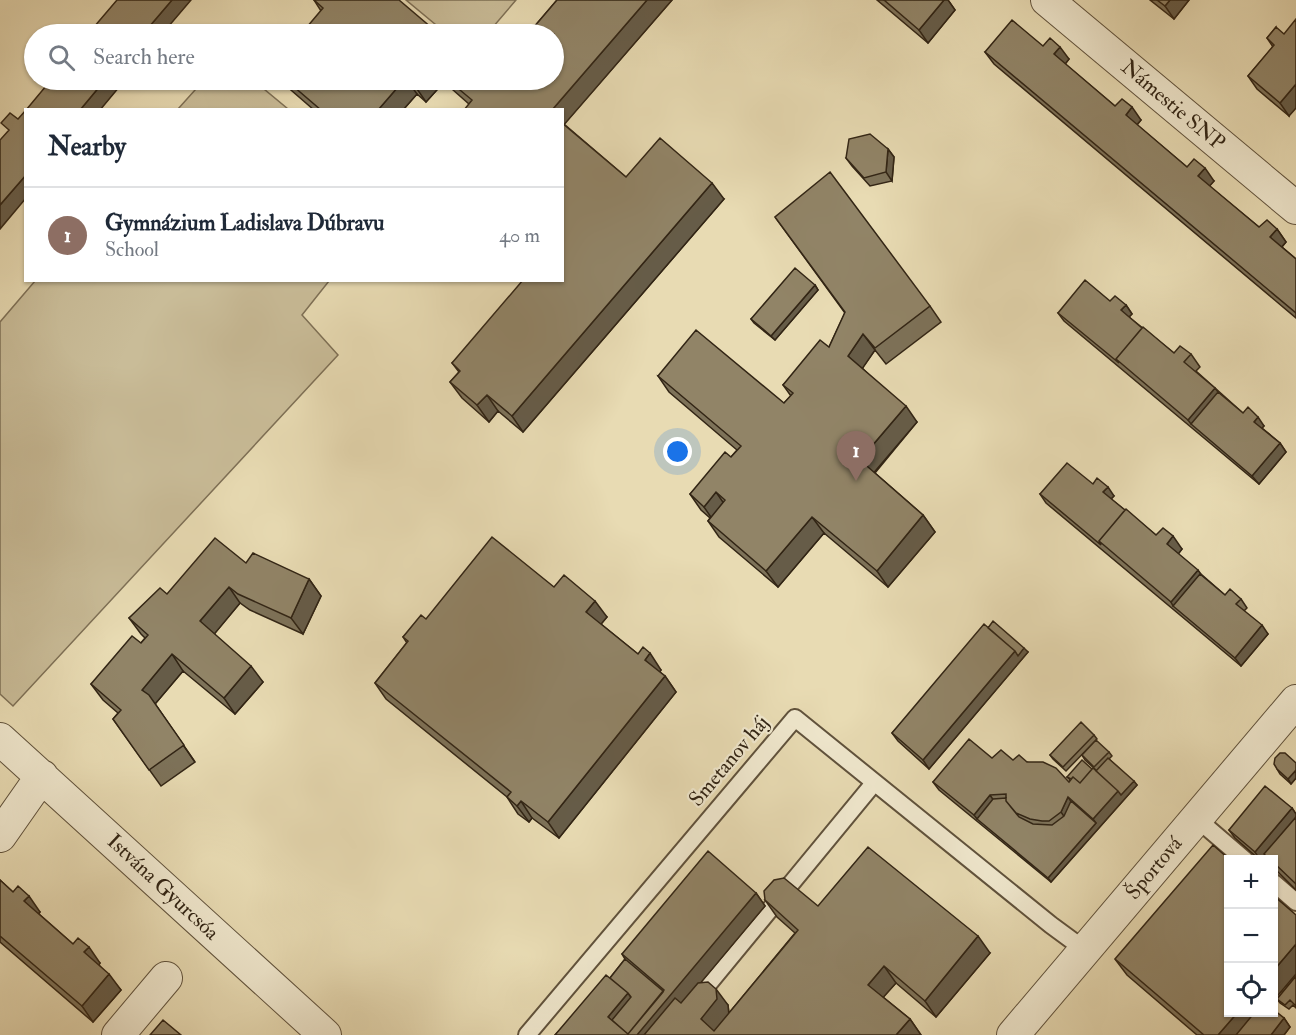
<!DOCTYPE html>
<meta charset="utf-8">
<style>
body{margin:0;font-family:"IM FELL Double Pica",serif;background:#f2f2f3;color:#1f2937}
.controls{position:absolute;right:18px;bottom:18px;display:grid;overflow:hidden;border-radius:0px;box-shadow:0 2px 4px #0004}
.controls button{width:54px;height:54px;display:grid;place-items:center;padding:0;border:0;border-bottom:2px solid #e0e1e3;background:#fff;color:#1f2937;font:30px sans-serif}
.you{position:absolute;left:678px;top:452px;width:21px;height:21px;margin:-15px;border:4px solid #fff;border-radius:50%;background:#1a73e8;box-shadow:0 0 0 9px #1a73e833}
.badge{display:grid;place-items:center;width:39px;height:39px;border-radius:50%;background:#db2777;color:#fff;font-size:20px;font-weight:700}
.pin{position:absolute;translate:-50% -50px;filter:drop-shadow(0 2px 3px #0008)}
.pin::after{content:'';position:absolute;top:32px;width:21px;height:18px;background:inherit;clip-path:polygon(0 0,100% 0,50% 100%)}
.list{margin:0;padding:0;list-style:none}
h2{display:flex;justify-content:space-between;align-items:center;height:78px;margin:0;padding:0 24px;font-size:26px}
h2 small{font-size:20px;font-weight:400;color:#747a83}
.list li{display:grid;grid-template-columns:39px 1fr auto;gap:18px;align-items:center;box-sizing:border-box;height:96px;padding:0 24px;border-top:2px solid #e0e1e3}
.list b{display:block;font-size:22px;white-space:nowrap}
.list p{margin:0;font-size:20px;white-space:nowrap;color:#747a83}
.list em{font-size:20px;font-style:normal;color:#747a83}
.icon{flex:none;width:33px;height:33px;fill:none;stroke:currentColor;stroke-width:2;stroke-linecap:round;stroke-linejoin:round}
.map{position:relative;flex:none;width:1296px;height:1035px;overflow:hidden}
.search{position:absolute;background:#fff;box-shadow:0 2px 4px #0004;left:24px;top:24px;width:540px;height:66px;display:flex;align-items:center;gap:15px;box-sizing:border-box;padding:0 21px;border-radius:33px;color:#747a83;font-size:22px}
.panel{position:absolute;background:#fff;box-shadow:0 2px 4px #0004;left:24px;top:108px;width:540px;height:174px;border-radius:0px}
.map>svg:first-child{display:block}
.park{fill:#c9bc98;stroke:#7e7056;stroke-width:1.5}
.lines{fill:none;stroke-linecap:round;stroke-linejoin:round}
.lane-casing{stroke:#60523c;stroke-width:20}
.street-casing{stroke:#60523c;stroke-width:34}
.lane{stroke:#f0e8ce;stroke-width:16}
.street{stroke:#f0e8ce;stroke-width:32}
.wall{fill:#7d7259;stroke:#322515;stroke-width:1.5}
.shaded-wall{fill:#665c48;stroke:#322515;stroke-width:1.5}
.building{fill:#918467;stroke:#322515;stroke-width:1.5}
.labels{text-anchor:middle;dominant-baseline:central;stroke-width:4.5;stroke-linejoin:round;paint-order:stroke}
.street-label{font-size:21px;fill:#322515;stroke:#f0e8ce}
</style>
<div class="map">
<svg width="1296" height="1035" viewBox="0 0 1296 1035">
<rect width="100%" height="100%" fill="#e8dbb3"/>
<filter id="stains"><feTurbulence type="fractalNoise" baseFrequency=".00333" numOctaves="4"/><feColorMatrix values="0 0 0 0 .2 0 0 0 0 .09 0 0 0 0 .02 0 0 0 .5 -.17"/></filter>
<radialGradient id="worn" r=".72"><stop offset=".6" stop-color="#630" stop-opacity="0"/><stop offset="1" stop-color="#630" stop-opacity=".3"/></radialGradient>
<path class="park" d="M406 0H516L487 34H447Z
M204 80H253L288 109H178Z
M35 281H329L302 315 338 355 13 706 0 694V322Z"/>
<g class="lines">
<g class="lane-casing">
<path id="lane" d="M1196 818 1245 860
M1274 883 1296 902
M701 993 874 783
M527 1035 795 718 1051 925 1085 950"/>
</g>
<g class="street-casing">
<path id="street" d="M1047 0 1296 208
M0 739 325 1035
M0 836 42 776
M118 1035 166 978
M1013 1035 1296 701"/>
</g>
<use href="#lane" class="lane"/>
<use href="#street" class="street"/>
</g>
<path class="wall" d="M314 0H399L321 11Z
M557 0H672L564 124 626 177 724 199 523 432 498 411 489 422 462 398 450 382 459 372 452 363 562 280V110L469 104 444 82 426 102 417 94 403 110H314L284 84 281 80H470L481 89Z
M877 0H948L955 10 928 43Z
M1150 0H1189L1174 19Z
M1276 27 1289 116 1257 89 1248 76 1273 47 1267 38Z
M1043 46 1069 59 1065 64 1115 106 1141 120 1137 125 1187 167 1214 181 1209 186 1259 227 1277 229 1286 242 1282 247 1296 259V318L994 64 985 52Z
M888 149 894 157 892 181 870 186 852 166 846 158Z
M775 217 930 306 941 322 886 364 875 350 862 368 917 422 875 473 923 515 935 532 888 587 824 533 778 587 719 537 708 521 710 518 701 510 690 494 731 457 737 450 669 392 658 376 784 403 791 396 783 385 829 347 845 313Z
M815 285 818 290 775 340 754 323 751 319Z
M1110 301 1126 305 1132 314 1129 317 1174 353 1191 354 1200 367 1196 371 1243 413 1264 426 1262 428 1280 443 1286 452 1259 484 1064 321 1058 313Z
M1093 484 1114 496 1111 499 1156 535 1182 549 1178 554 1225 595 1241 599 1247 608 1244 611 1268 634 1241 666 1046 503 1040 494Z
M309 579 321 596 303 634 250 610 240 603 214 634 263 682 235 714 183 671 155 704 195 762 161 786 113 719 118 713 103 700 91 684 141 643 145 638 141 634 129 618 167 594Z
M554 587 607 617 601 624 638 654 661 670 660 672 665 676 676 692 559 838 532 818 529 822 518 814 507 797 386 699 375 683 407 643 403 637 426 619Z
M988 628 1028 652 929 769 898 741 892 733Z
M1094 735 1097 739 1066 771 1053 759 1050 755Z
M1109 752 1112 756 1109 759 1137 785 1051 882 939 790 933 782 992 758 1027 762 1069 782 1070 780 1067 777 1092 769 1096 771H1097L1085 760 1082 755Z
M1296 763V778L1291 784 1280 774 1277 769Z
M1292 808 1296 814V890L1276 870 1274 867V860H1268L1265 856 1262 860H1260L1235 838 1229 830Z
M0 880 13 892 40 912 39 914 73 944 100 963 99 965 121 990 93 1022 0 942Z
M756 893 765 906 700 983 728 1005 729 1013 795 933 777 917 765 900 818 906 990 953 936 1017 896 983 883 997 910 1019 921 1035H555L610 978 625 959 622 954Z
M1115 959 1228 1012 1284 1018 1290 1027 1284 1035H1197L1127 975Z
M1296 976V1008L1293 1005 1289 1009 1280 1003 1277 999Z"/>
<path class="shaded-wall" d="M172 0H191L162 34H143Z
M647 0H672L562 127V110H552Z
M944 0H948L955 10 928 43 919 30Z
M1170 0H1189L1174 19 1165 6Z
M1060 47 1069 59 1063 67 1054 54Z
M105 80H125L100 110H80Z
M404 80H407L417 94 403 110H378Z
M420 80H442L444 82 426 102 415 86Z
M1296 84V108L1289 116 1280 103Z
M1132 107 1141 120 1134 128 1126 115Z
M888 149 894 157 892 181 886 172Z
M1205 168 1214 181 1207 189 1198 176Z
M26 175V198L0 229V205Z
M712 183 724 199 523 432 512 416Z
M1277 229 1286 242 1279 250 1270 237Z
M815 285 818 290 775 340 771 336Z
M1126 305 1132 314 1127 319 1121 310Z
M863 334 875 350 860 372 848 356Z
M1215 388 1224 400 1191 424 1188 420Z
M487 395 498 411 489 422 477 405Z
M906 406 917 422 871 476 860 460Z
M1258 417 1264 426 1260 430 1254 422Z
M1280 443 1286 452 1259 484 1252 476Z
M1108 487 1114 496 1109 501 1103 492Z
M716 492 727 508 715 523 704 507Z
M923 515 935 532 888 587 877 571Z
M812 517 824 533 778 587 766 571Z
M1173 536 1182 549 1176 557 1167 544Z
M1198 570 1207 583 1173 606 1171 602Z
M309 579 321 596 303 634 291 618Z
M229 587 240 603 211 638 200 621Z
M595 601 607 617 597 629 586 612Z
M1262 625 1268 634 1241 666 1235 658Z
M1024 648 1028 652 929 769 923 760 1015 651Z
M650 653 661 670 656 676 645 660Z
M172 654 183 671 155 704 195 762 155 704 142 690Z
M251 666 263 682 235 714 224 698Z
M665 676 676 692 559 838 548 822Z
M1296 770V778L1291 784 1288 779Z
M1134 781 1137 785 1051 882 1048 878 1096 823 1093 819 1118 791Z
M990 795 996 804 977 819 974 815Z
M1068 797 1074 806 1067 821 1061 812Z
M521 801 532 818 529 822 517 806Z
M1292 808 1296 814V819L1262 860H1260L1255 852Z
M756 893 765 906 657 1035H633Z
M29 896 40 912 35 917 24 901Z
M978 936 990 953 936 1017 925 1001Z
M1296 944V974L1274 1000V970Z
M89 947 100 963 96 969 84 952Z
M884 966 896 983 880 1001 868 985Z
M109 974 121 990 93 1022 82 1006Z
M716 989 728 1005 729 1016 713 1035 701 1019Z
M628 993 637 1006 619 1028 608 1017Z
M1238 1012H1263L1244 1035H1218Z
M1284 1018 1290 1027 1284 1035H1271Z
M910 1019 921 1035H896Z"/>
<path class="building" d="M117 0H172L143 34H88Z
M314 0H399L439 34H301L323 8Z
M557 0H647L552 110H464L472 100 448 80H470L481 89 490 80H554V34H528Z
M884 0H944L919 30Z
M1157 0H1170L1165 6Z
M1296 19V84L1280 103 1248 76 1274 45 1267 38 1276 27 1284 34Z
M1012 20 1043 46 1050 38 1060 47 1054 54 1115 106 1122 99 1132 107 1126 115 1187 167 1194 159 1205 168 1198 176 1259 227 1267 220 1277 229 1270 237 1296 259V313L985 52Z
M51 80H105L80 110H26Z
M286 80H404L378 110H321Z
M408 80H420L415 86Z
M26 110V175L0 205V140L9 130 1 123 10 113 18 119Z
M562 123 626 177 660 138 712 183 512 416 487 395 477 405 450 382 460 371 452 363 523 280H562Z
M870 134 888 149 886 172 864 178 846 158 849 139Z
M830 172 930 306 875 348 863 334 848 356 906 406 860 460 923 515 877 571 812 517 766 571 708 521 725 500 716 492 704 507 690 494 725 452 731 457 741 446 658 376 696 330 784 403 793 393 783 385 820 340 829 347 845 312 775 217Z
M795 268 815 285 771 336 751 319Z
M1085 280 1110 301 1115 296 1126 305 1121 310 1142 328 1116 359 1119 363 1058 313Z
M1143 327 1174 353 1180 346 1191 354 1184 362 1215 388 1188 420 1116 359Z
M1218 392 1243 413 1248 407 1258 417 1254 422 1280 443 1252 476 1191 424Z
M1067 463 1093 484 1097 478 1108 487 1103 492 1125 510 1099 541 1101 545 1040 494Z
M1126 509 1156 535 1163 528 1173 536 1167 544 1198 570 1171 602 1099 541Z
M492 537 554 587 564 575 595 601 586 612 638 654 643 647 650 653 645 660 665 676 548 822 521 801 517 806 507 797 511 792 375 683 408 641 403 637 421 615 426 619Z
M215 538 246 563 253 553 309 579 291 618 238 594 229 587 200 621 251 666 224 698 172 654 142 690 149 695 184 745 149 770 113 719 121 710 91 684 132 636 141 643 148 635 129 618 160 588 167 594Z
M1200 574 1225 595 1230 589 1241 599 1236 604 1262 625 1235 658 1173 606Z
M993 621 1024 648 1018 656 1015 651 988 628Z
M984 624 1015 651 923 760 892 733Z
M1081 722 1094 735 1063 767 1050 755Z
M969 739 992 758 1001 750 1013 760 1019 755 1027 762H1043L1056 768 1069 782 1073 777 1080 783 1093 768 1118 791 1093 819 1068 797 1061 812 1049 821H1042L1030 819 1016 813 1006 801V794L990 795 974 815 933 782Z
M1096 740 1109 752 1094 767 1082 755Z
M1280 753H1285L1296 763V770L1288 779 1277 769 1274 764 1275 758Z
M1108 758 1134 781 1121 795 1118 791 1096 771Z
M1082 760 1092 769 1080 783 1073 777 1071 779 1067 777Z
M1265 786 1292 808 1255 852 1229 830Z
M1006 798V801L1019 817 1033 824 1052 825 1064 816 1071 801 1096 823 1048 878 977 819 993 799Z
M1296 817V884L1274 863V860H1270L1264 854Z
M1213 845 1230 860H1228V1012H1238L1218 1035H1204L1115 959Z
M868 847 978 936 925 1001 884 966 868 985 910 1019 896 1035H644L675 998 681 1003 698 983 708 982 716 989 717 999 701 1019 714 1031 798 930 765 900 764 891 774 880 784 878 818 906Z
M708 851 756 893 637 1035H555L606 975 628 993 608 1017 628 1034 663 992 664 990 622 954Z
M0 880 13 892 18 886 29 896 24 901 73 944 78 938 89 947 84 952 109 974 82 1006 0 936Z
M1274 896 1296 915V944L1274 970Z
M625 959 663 991 628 1034 612 1020 631 997 628 993 610 978Z
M1296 976V1006L1290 1000 1285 1005 1277 999Z
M1274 1010 1284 1018 1271 1035H1236L1255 1012H1274Z
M163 1020 181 1035H150Z"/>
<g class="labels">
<g class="street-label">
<text transform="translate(1173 105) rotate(40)">Námestie SNP</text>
<text transform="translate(729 761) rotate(-50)">Smetanov háj</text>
<text transform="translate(1154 868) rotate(-50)">Športová</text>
<text transform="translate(163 887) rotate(43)">Istvána Gyurcsóa</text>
</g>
</g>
<rect width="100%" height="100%" filter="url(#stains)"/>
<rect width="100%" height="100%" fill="url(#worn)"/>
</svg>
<div class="controls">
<button>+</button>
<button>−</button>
<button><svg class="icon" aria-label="locate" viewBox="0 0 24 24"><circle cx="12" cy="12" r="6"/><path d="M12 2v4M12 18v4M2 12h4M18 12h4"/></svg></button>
</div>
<div class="you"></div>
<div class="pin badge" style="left:856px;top:481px;background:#8d6e63">1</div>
<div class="search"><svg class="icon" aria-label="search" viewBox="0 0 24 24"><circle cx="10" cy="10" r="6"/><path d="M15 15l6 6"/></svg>Search here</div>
<section class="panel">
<h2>Nearby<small></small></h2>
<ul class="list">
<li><span class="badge" style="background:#8d6e63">1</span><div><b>Gymnázium Ladislava Dúbravu</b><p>School</p></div><em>40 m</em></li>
</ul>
</section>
</div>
